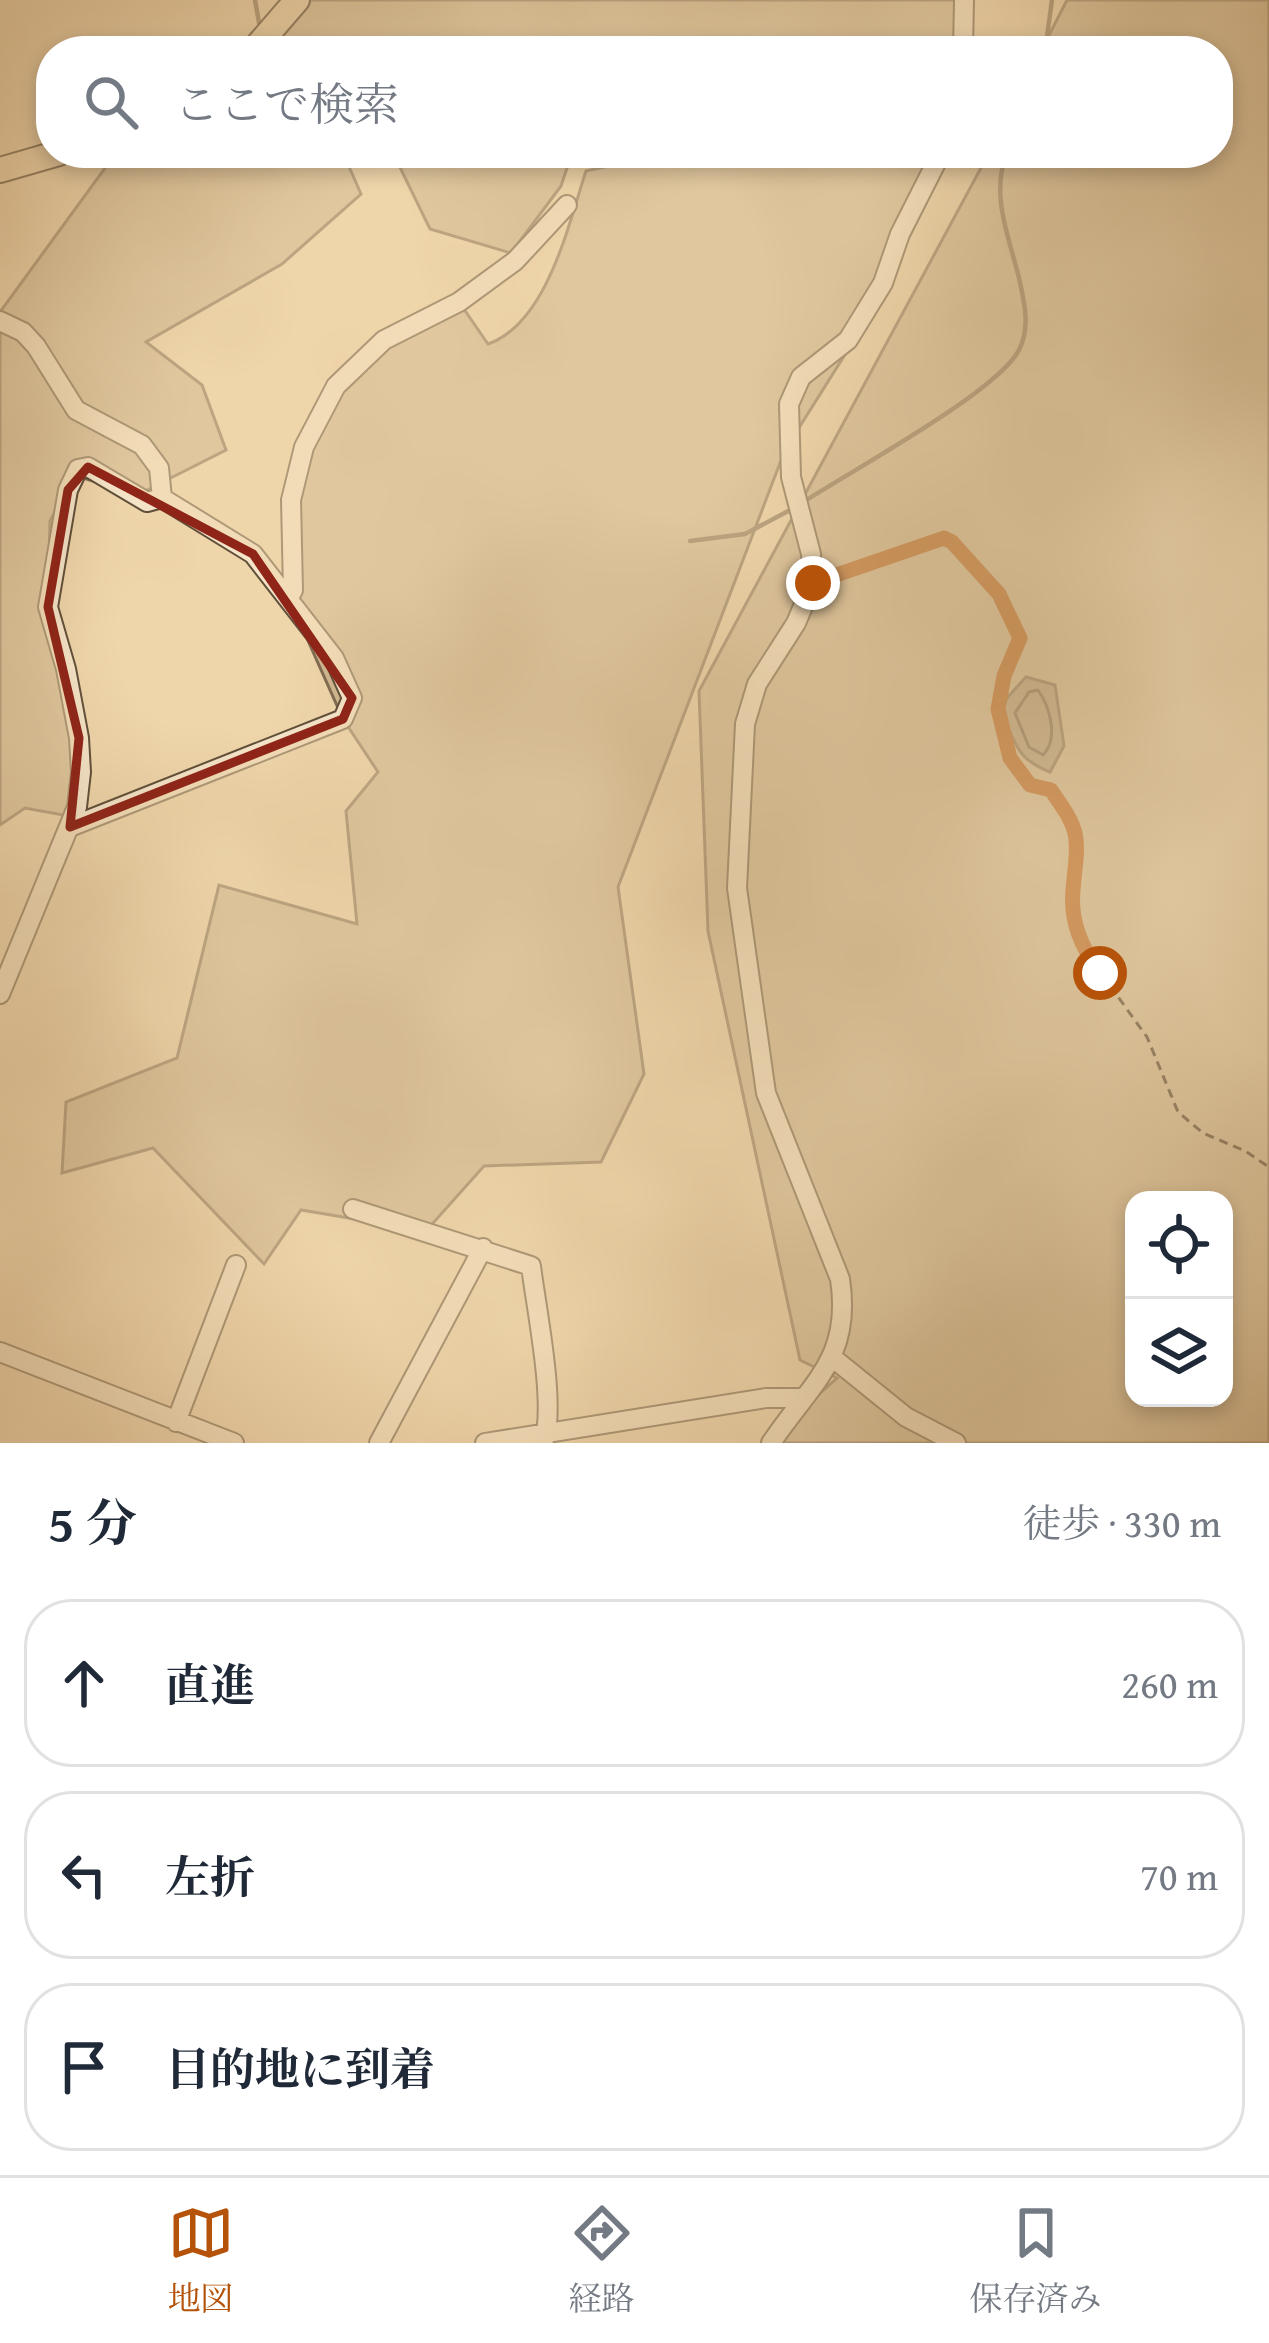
<!DOCTYPE html>
<html lang="ja">
<meta charset="utf-8">
<style>
body{margin:0;font-family:"Gentium Book Plus","Noto Serif JP",serif;background:#f6f6f7;color:#1f2937}
.controls{position:absolute;right:36px;bottom:36px;display:grid;overflow:hidden;border-radius:24px;box-shadow:0 6px 18px #0003}
.controls button{width:108px;height:108px;display:grid;place-items:center;padding:0;border:0;border-bottom:3px solid #e0e1e3;background:#fff;color:#1f2937;font:60px sans-serif}
.stop{position:absolute;width:36px;height:36px;margin:-27px;border:9px solid #b45309;border-radius:50%;background:#fff}
.stop.end{background:#b45309;border-color:#fff;box-shadow:0 3px 12px #0008}
.list{margin:0;padding:0;list-style:none}
h2{display:flex;justify-content:space-between;align-items:center;height:156px;margin:0;padding:0 48px;font-size:51px}
h2 small{font-size:39px;font-weight:400;color:#747a83}
.list li{display:grid;grid-template-columns:78px 1fr auto;gap:36px;align-items:center;box-sizing:border-box;height:168px;margin:0 24px 24px;padding:0 24px;border:3px solid #e0e1e3;border-radius:48px}
.list b{display:block;font-size:45px;white-space:nowrap}
.list em{font-size:39px;font-style:normal;color:#747a83}
.icon{flex:none;width:66px;height:66px;fill:none;stroke:currentColor;stroke-width:2;stroke-linecap:round;stroke-linejoin:round}
.map{position:relative;flex:none;width:1269px;height:1443px;overflow:hidden}
.search{position:absolute;background:#fff;box-shadow:0 6px 18px #0003;left:36px;right:36px;top:36px;height:132px;display:flex;align-items:center;gap:30px;box-sizing:border-box;padding:0 42px;border-radius:48px;color:#747a83;font-size:45px}
.sheet{height:732px;background:#fff}
nav{display:flex;justify-content:space-around;align-items:center;box-sizing:border-box;height:168px;border-top:3px solid #e0e1e3;background:#fff;font-size:33px;color:#747a83}
nav a{display:grid;justify-items:center;gap:6px}
nav .on{color:#b45309}
.map>svg:first-child{display:block}
.green{fill:#cfb790;stroke:#806c52;stroke-width:3;fill-rule:evenodd}
.water{fill:#ae9877;stroke:#7c694f;stroke-width:3}
.lines{fill:none;stroke-linecap:round;stroke-linejoin:round}
.shore{stroke:#6f5d46;stroke-width:3}
.stream{stroke:#7c694f;stroke-width:4.5}
.minor-casing{stroke:#604f3a;stroke-width:22}
.major-casing{stroke:#302214;stroke-width:28}
.path{stroke:#302214;stroke-width:3;stroke-dasharray:9 6;stroke-linecap:butt}
.minor{stroke:#f5e4c8;stroke-width:18}
.major{stroke:#efd5aa;stroke-width:24}
.route{stroke:#b45309;stroke-width:15}
.marked{fill:none;stroke:#8f2418;stroke-width:9;stroke-linejoin:round}
</style>
<div class="map">
<svg width="1269" height="1443" viewBox="0 0 1269 1443">
<rect width="100%" height="100%" fill="#efd5aa"/>
<filter id="stains"><feTurbulence type="fractalNoise" baseFrequency=".00167" numOctaves="4"/><feColorMatrix values="0 0 0 0 .2 0 0 0 0 .09 0 0 0 0 .02 0 0 0 .5 -.17"/></filter>
<radialGradient id="worn" r=".72"><stop offset=".6" stop-color="#630" stop-opacity="0"/><stop offset="1" stop-color="#630" stop-opacity=".3"/></radialGradient>
<path class="green" d="M298 0H955V51H245Z
M1067 0H1269V1443H779L782 1427 837 1378 800 1360 708 931 699 691 989 153H1218V51H1041ZM1134 1200H1224V1398H1134Z
M116 153H343L361 194 282 264 146 342 202 385 226 450 137 495 74 475 50 521 48 607 69 685 74 817 25 808 0 825V312Z
M393 153H572L561 186 511 253 430 229Z
M653 153H930L873 310 785 450 618 887 644 1074 601 1162 484 1166 426 1231 301 1210 264 1264 153 1148 62 1173 66 1102 177 1058 219 885 357 924 346 811 378 772 343 719 289 598 301 459 357 364 459 302 488 344C547 323 568 226 586 171L654 156Z"/>
<path class="water" d="M1026 677 1055 685 1064 746 1050 772C1015 758 1017 744 1001 713L1007 698Z"/>
<g class="lines">
<path class="shore" d="M1038 690C1050 707 1059 739 1043 755L1029 747 1015 713 1029 692Z"/>
<path class="stream" d="M255 0 260 28
M1045 51 1052 0
M802 503C849 472 996 393 1019 350 1031 327 1024 301 1019 278 1009 237 990 194 1007 153
M690 541 745 534 792 509"/>
<g class="minor-casing">
<path id="minor" d="M963 51 964 0
M0 321 23 332 36 346 76 410 142 445 159 468 162 498
M289 598 293 590 291 500 304 447 336 386 384 340 459 302 515 261 567 205
M0 994 77 807 81 772 79 738 66 669 48 607 68 490 78 469 88 467 147 502 162 498 253 554 334 658 352 698 343 719 70 827
M353 1209 531 1266C536 1308 557 1408 543 1443
M0 1352 234 1443
M833 1358 906 1417 956 1443
M176 1422 236 1265
M379 1443 483 1248
M485 1443 766 1398H801
M771 1443C812 1382 852 1358 840 1279L766 1093 737 888 745 724 757 684 796 623 813 583 811 554 791 477 789 404 801 377 848 340 883 283 900 234 941 153"/>
</g>
<g class="major-casing">
<path id="major" d="M253 51 297 0
M0 170 59 153"/>
</g>
<path class="path" d="M826 578 944 538 952 542 999 594 1020 638 1004 676 998 709 1010 758 1030 785 1051 790 1074 830 1077 864 1072 900 1082 947 1147 1037 1178 1112 1203 1133 1245 1151 1269 1167"/>
<use href="#minor" class="minor"/>
<use href="#major" class="major"/>
</g>
<g class="lines">
<path class="route" d="M813 583 944 538 952 542 999 594 1020 638 1004 676 998 709 1010 758 1030 785 1051 790C1060 804 1071 817 1075 833 1079 852 1074 871 1073 891 1070 922 1082 948 1100 973"/>
</g>
<path d="M0 0H1269V1443H0ZM88 467 253 554 352 698 343 719 70 827 79 738 48 607 68 490Z" fill="#efd5aa" fill-opacity=".55" fill-rule="evenodd"/>
<path class="marked" d="M88 467 253 554 352 698 343 719 70 827 79 738 48 607 68 490Z"/>
<rect width="100%" height="100%" filter="url(#stains)"/>
<rect width="100%" height="100%" fill="url(#worn)"/>
</svg>
<div class="controls">
<button><svg class="icon" aria-label="locate" viewBox="0 0 24 24"><circle cx="12" cy="12" r="6"/><path d="M12 2v4M12 18v4M2 12h4M18 12h4"/></svg></button>
<button><svg class="icon" aria-label="layers" viewBox="0 0 24 24"><path d="M12 4l9 5-9 5-9-5zM3 14l9 5 9-5"/></svg></button>
</div>
<div class="stop" style="left:1100px;top:973px"></div>
<div class="stop end" style="left:813px;top:583px"></div>
<div class="search"><svg class="icon" aria-label="search" viewBox="0 0 24 24"><circle cx="10" cy="10" r="6"/><path d="M15 15l6 6"/></svg>ここで検索</div>
</div>
<section class="sheet">
<h2>5 分<small>徒歩 · 330 m</small></h2>
<ul class="list">
<li><svg class="icon" aria-label="ahead" viewBox="0 0 24 24"><path d="M12 20V5M6 11l6-6 6 6"/></svg><div><b>直進</b></div><em>260 m</em></li>
<li><svg class="icon" aria-label="left" viewBox="0 0 24 24"><path d="M17 20v-9H6M10 6l-5 5 5 5"/></svg><div><b>左折</b></div><em>70 m</em></li>
<li><svg class="icon" aria-label="arrive" viewBox="0 0 24 24"><path d="M6 21V4h12l-3 4 3 4H6"/></svg><div><b>目的地に到着</b></div></li>
</ul>
</section>
<nav>
<a class="on"><svg class="icon" aria-label="map" viewBox="0 0 24 24"><path d="M3 6l6-2 6 2 6-2v14l-6 2-6-2-6 2zM9 4v14M15 6v14"/></svg>地図</a>
<a><svg class="icon" aria-label="directions" viewBox="0 0 24 24"><path d="M12 3l9 9-9 9-9-9zM9 14v-3h6M13 9l2 2-2 2"/></svg>経路</a>
<a><svg class="icon" aria-label="saved" viewBox="0 0 24 24"><path d="M7 4h10v16l-5-4-5 4z"/></svg>保存済み</a>
</nav>
